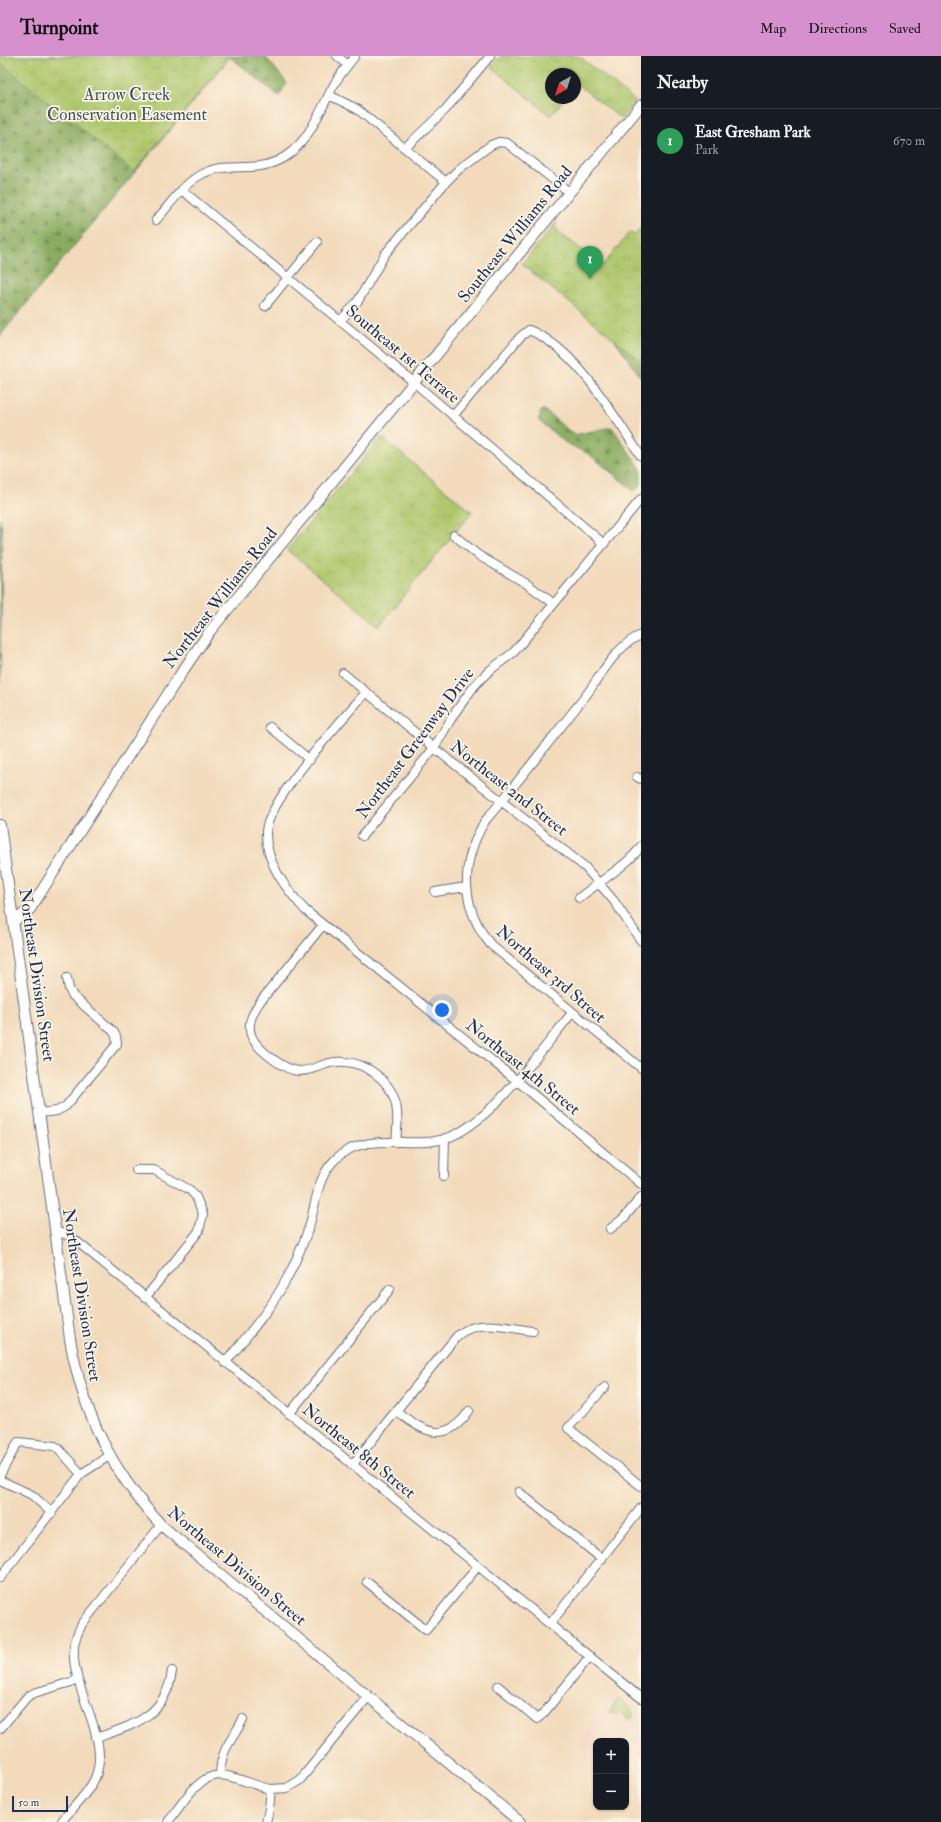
<!DOCTYPE html>
<meta charset="utf-8">
<style>
body{margin:0;font-family:"IM FELL Double Pica",serif;background:#20242c;color:#f1f3f6}
.controls{position:absolute;right:12px;bottom:12px;display:grid;overflow:hidden;border-radius:8px;box-shadow:0 1px 3px #0004}
.controls button{width:36px;height:36px;display:grid;place-items:center;padding:0;border:0;border-bottom:1px solid #363941;background:#171b24;color:#f1f3f6;font:20px sans-serif}
.compass{position:absolute;left:545px;top:12px;width:36px;height:36px;border-radius:50%;background:#171b24;box-shadow:0 1px 3px #0004;rotate:219deg}
.scale{position:absolute;left:12px;bottom:10px;width:56px;box-sizing:border-box;padding-left:4px;border:2px solid #1b2f5e;border-top:0;font-size:11px;line-height:14px;white-space:nowrap;color:#1b2f5e;-webkit-text-stroke:3px #fcf5e5;paint-order:stroke}
.you{position:absolute;left:442px;top:954px;width:14px;height:14px;margin:-10px;border:3px solid #fff;border-radius:50%;background:#1a73e8;box-shadow:0 0 0 6px #1a73e833}
.badge{display:grid;place-items:center;width:26px;height:26px;border-radius:50%;background:#d690ce;color:#fff;font-size:13px;font-weight:700}
.pin{position:absolute;translate:-50% -33px;filter:drop-shadow(0 1px 2px #0008)}
.pin::after{content:'';position:absolute;top:21px;width:14px;height:12px;background:inherit;clip-path:polygon(0 0,100% 0,50% 100%)}
.list{margin:0;padding:0;list-style:none}
h2{display:flex;justify-content:space-between;align-items:center;height:52px;margin:0;padding:0 16px;font-size:17px}
h2 small{font-size:13px;font-weight:400;color:#9ea1a6}
.list li{display:grid;grid-template-columns:26px 1fr auto;gap:12px;align-items:center;box-sizing:border-box;height:64px;padding:0 16px;border-top:1px solid #363941}
.list b{display:block;font-size:15px;white-space:nowrap}
.list p{margin:0;font-size:13px;white-space:nowrap;color:#9ea1a6}
.list em{font-size:13px;font-style:normal;color:#9ea1a6}
.map{position:relative;flex:none;width:641px;height:1766px;overflow:hidden}
header{display:flex;align-items:center;gap:24px;box-sizing:border-box;height:56px;padding:0 20px;background:#d690ce;color:#111}
header strong{font-size:19px}
nav{display:flex;gap:22px;margin-inline-start:auto;font-size:14px}
main{display:flex}
aside{flex:1;background:#171b24}
.map>svg:first-child{display:block}
.built{fill:#f4d3c0}
.grass{fill:url(#grass-tufts);stroke:#647b66}
.forest{fill:url(#forest-firs);stroke:#526e5f}
.park{fill:url(#park-crowns);stroke:#647b66}
.lines{fill:none;stroke-linecap:round;stroke-linejoin:round}
.minor-casing{stroke:#666b7f;stroke-width:10}
.tertiary-casing{stroke:#666b7f;stroke-width:12}
.minor{stroke:#fff;stroke-width:8}
.tertiary{stroke:#fff;stroke-width:10}
.labels{text-anchor:middle;dominant-baseline:central;stroke-width:3.5;stroke-linejoin:round;paint-order:stroke}
.park-label{font-size:17px;fill:#405562;stroke:#fcf5e5}
.street-label{font-size:17px;fill:#1b2f5e;stroke:#fcf5e5}
</style>
<header>
<strong>Turnpoint</strong>
<nav><a>Map</a><a>Directions</a><a>Saved</a></nav>
</header>
<main>
<div class="map">
<svg width="641" height="1766" viewBox="0 0 641 1766">
<defs>
<pattern id="grass-tufts" width="24" height="20" patternUnits="userSpaceOnUse"><rect width="24" height="20" fill="#aec76d"/><path d="M3 7l-1-3M5 7V3M7 7l1-3M15 17l-1-3M17 17v-4M19 17l1-3" fill="none" stroke="#95ab61"/></pattern>
<pattern id="forest-firs" width="22" height="20" patternUnits="userSpaceOnUse"><rect width="22" height="20" fill="#8aac60"/><path d="M5 1l3.5 6h-7zM16 11l3.5 6h-7z" fill="#708c52"/></pattern>
<pattern id="park-crowns" width="20" height="18" patternUnits="userSpaceOnUse"><rect width="20" height="18" fill="#aec76d"/><path d="M2 6a3 3 0 1 1 6 0M12 15a3 3 0 1 1 6 0" fill="none" stroke="#95ab61"/></pattern>
</defs>
<rect width="100%" height="100%" fill="#fcf5e5"/>
<filter id="ink" filterUnits="userSpaceOnUse"><feTurbulence type="fractalNoise" baseFrequency=".025" numOctaves="2"/><feDisplacementMap in="SourceGraphic" scale="8" xChannelSelector="R" yChannelSelector="G"/><feConvolveMatrix kernelMatrix="1 2 1 2 8 2 1 2 1" color-interpolation-filters="sRGB"/></filter>
<filter id="wash" filterUnits="userSpaceOnUse"><feTurbulence type="fractalNoise" baseFrequency=".012" numOctaves="4" result="noise"/><feDisplacementMap in="SourceGraphic" scale="16" xChannelSelector="R" yChannelSelector="G"/><feGaussianBlur stdDeviation="0.9" result="paint"/><feColorMatrix in="noise" values="0 0 0 0 0 0 0 0 0 0 0 0 0 0 0 0 0 1.4 0 .05"/><feComposite in="paint" operator="in"/></filter>
<g filter="url(#wash)">
<rect width="100%" height="100%" fill="#f2dabb"/>
<path class="built" d="M617 1635 641 1655V1739L626 1727V1685H596V1702L576 1686Z"/>
<path class="grass" d="M501 0H579L635 45 621 63 577 28 575 30V18H551V42H565L551 60 491 11Z
M381 381 472 456 379 570 287 494Z"/>
<path class="forest" d="M0 0H265L287 27 279 40 230 1 0 280Z
M615 284 641 305V322L617 287Z
M543 353 574 379 612 371 641 413V429L634 435 589 398 567 388 538 364 541 360 539 358Z
M0 463 2 473 0 628Z"/>
<path class="park" d="M0 0H230L134 116 0 6Z
M557 165 555 171 558 176 603 209 630 176 635 179 641 171V305L522 208Z
M618 1643 632 1654V1661L629 1664 620 1656 617 1658 609 1656Z"/>
</g>
<g filter="url(#ink)">
<g class="lines">
<g class="minor-casing">
<path id="minor" d="M337 0 348 9
M329 39 357 53 446 126
M405 92 445 54 490 0
M182 134 404 318 603 487
M156 164C170 149 184 126 204 117 231 104 256 120 286 100 311 83 321 52 335 27 341 17 348 9 355 0
M265 250 317 186
M340 265 358 245 385 198 446 126 459 113 491 89 499 86 507 87 569 136
M453 360 520 281 529 274C578 294 612 358 641 400
M454 479 478 499 527 528 553 547
M641 579C615 590 601 620 584 642 551 683 519 725 485 765 460 807 460 851 491 889L641 1012
M343 617 434 692 585 811 614 845 641 885
M366 636C343 663 267 745 266 776 265 806 286 833 305 854L516 1024 641 1128
M270 671 310 704
M637 721 641 723
M362 780 434 692 454 658 475 629 489 615 514 596 641 443
M435 836 466 831
M579 842C595 829 632 806 641 790
M323 869 259 947C253 957 247 967 251 979 256 993 285 1015 300 1015 313 1015 323 1007 335 1006 365 1003 395 1026 397 1056 398 1066 397 1076 396 1086
M39 1057 57 1055 66 1050 117 988 116 980 113 975 73 940 69 933 67 922
M136 1114H154L190 1134 196 1141 203 1158 199 1175 145 1242
M444 1120 445 1082
M610 1173 624 1162 641 1141
M55 1175 70 1180 641 1642
M225 1307C247 1280 270 1254 286 1224 295 1207 303 1189 309 1171 317 1145 316 1119 339 1100 370 1075 409 1093 444 1083 489 1070 542 993 572 957
M605 1331 568 1372 641 1430
M396 1355C423 1375 445 1390 469 1355
M289 1358 390 1233
M352 1409 457 1280C478 1262 507 1272 533 1275
M0 1419 18 1386 55 1390 59 1393 81 1418
M0 1424 32 1439 52 1457
M519 1436 602 1503
M0 1522 81 1418 109 1400
M367 1526 426 1574 478 1510
M550 1568 641 1452
M498 1630 537 1663 543 1658 590 1600
M0 1673 27 1641 34 1637 78 1624
M96 1682C134 1669 166 1660 172 1615
M220 1719C221 1691 232 1686 243 1663
M61 1766C72 1752 88 1738 95 1722 112 1682 70 1633 74 1591 74 1583 79 1575 82 1568L161 1469
M168 1766C181 1750 196 1720 220 1719 233 1719 257 1731 271 1733L287 1732 300 1724 368 1641
M266 1766 269 1753 271 1733"/>
</g>
<g class="tertiary-casing">
<path id="tertiary" d="M0 769 70 1283C83 1357 110 1413 161 1469L520 1766
M14 865 30 853 182 616 210 575 641 49"/>
</g>
<use href="#minor" class="minor"/>
<use href="#tertiary" class="tertiary"/>
</g>
</g>
<g class="labels">
<g class="park-label">
<text x="127" y="38">Arrow Creek<tspan x="127" dy="20">Conservation Easement</tspan></text>
</g>
<g class="street-label">
<text transform="translate(515 178) rotate(-51)">Southeast Williams Road</text>
<text transform="translate(403 298) rotate(40)">Southeast 1st Terrace</text>
<text transform="translate(220 542) rotate(-52)">Northeast Williams Road</text>
<text transform="translate(415 687) rotate(-53)">Northeast Greenway Drive</text>
<text transform="translate(509 732) rotate(38)">Northeast 2nd Street</text>
<text transform="translate(551 918) rotate(41)">Northeast 3rd Street</text>
<text transform="translate(37 919) rotate(82)">Northeast Division Street</text>
<text transform="translate(523 1011) rotate(39)">Northeast 4th Street</text>
<text transform="translate(82 1239) rotate(81)">Northeast Division Street</text>
<text transform="translate(359 1395) rotate(39)">Northeast 8th Street</text>
<text transform="translate(237 1510) rotate(40)">Northeast Division Street</text>
</g>
</g>
</svg>
<div class="controls">
<button>+</button>
<button>−</button>
</div>
<svg class="compass" viewBox="-18 -18 36 36"><path d="M0-13l5 13h-10z" fill="#e53935"/><path d="M0 13l5-13h-10z" fill="#9ea1a6"/></svg>
<div class="scale">50 m</div>
<div class="you"></div>
<div class="pin badge" style="left:590px;top:223px;background:#2e9e5b">1</div>
</div>
<aside>
<h2>Nearby<small></small></h2>
<ul class="list">
<li><span class="badge" style="background:#2e9e5b">1</span><div><b>East Gresham Park</b><p>Park</p></div><em>670 m</em></li>
</ul>
</aside>
</main>
